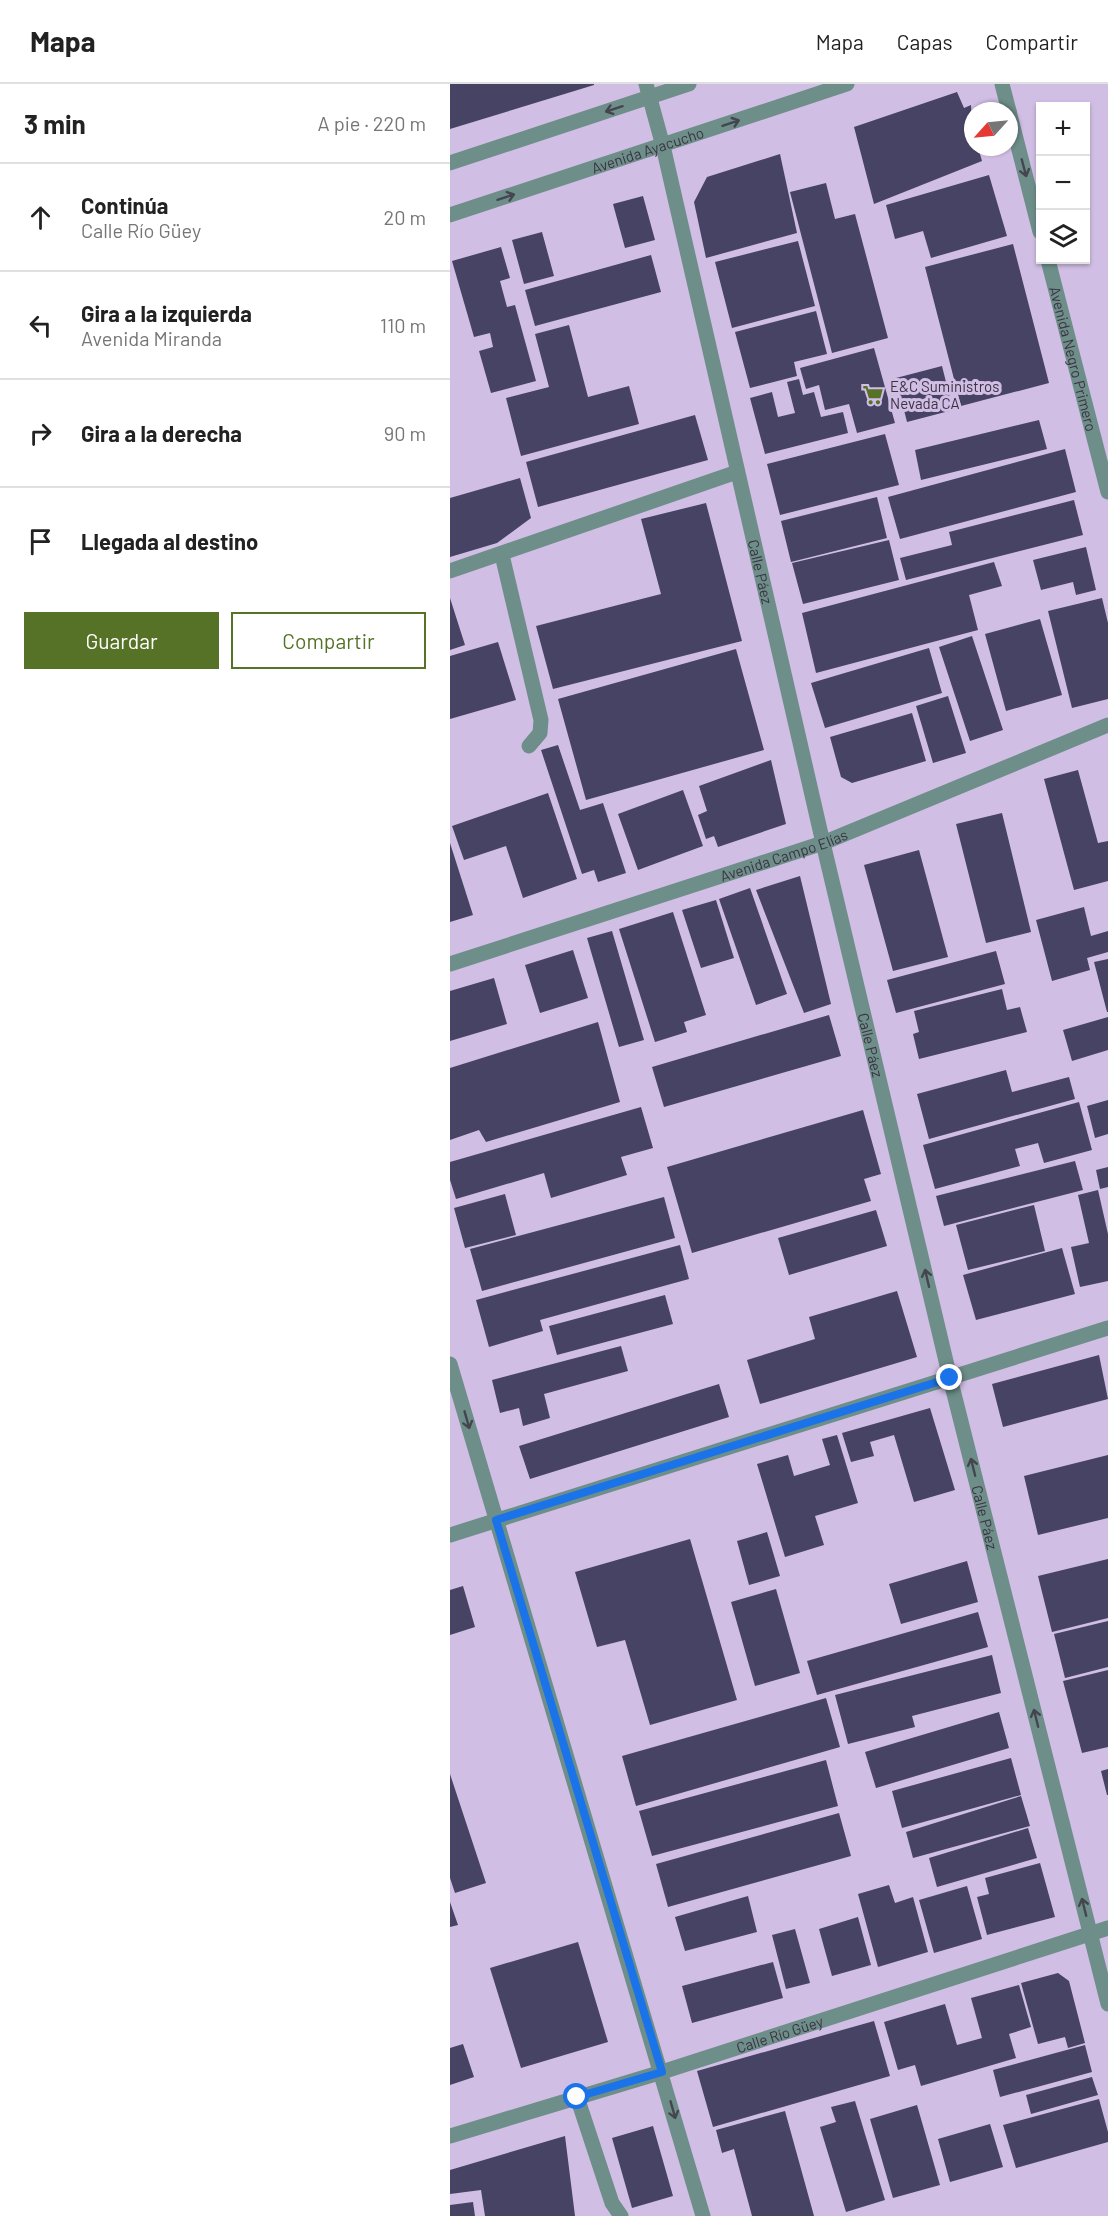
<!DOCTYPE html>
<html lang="es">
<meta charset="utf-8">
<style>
body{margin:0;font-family:Barlow,sans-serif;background:#f2f2f2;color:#222}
.controls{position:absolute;right:18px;top:18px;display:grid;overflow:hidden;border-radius:0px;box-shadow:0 2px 4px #0004}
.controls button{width:54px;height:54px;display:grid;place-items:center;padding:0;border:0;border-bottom:2px solid #e0e0e0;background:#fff;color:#222;font:30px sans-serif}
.compass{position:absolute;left:514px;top:18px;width:54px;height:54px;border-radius:50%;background:#fff;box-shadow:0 2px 4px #0004;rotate:243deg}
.stop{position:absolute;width:18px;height:18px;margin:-14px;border:4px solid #1a73e8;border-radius:50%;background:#fff}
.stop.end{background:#1a73e8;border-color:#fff;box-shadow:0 2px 6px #0008}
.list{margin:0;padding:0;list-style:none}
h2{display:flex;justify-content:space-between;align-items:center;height:78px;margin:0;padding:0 24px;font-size:26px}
h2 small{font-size:20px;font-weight:400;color:#767676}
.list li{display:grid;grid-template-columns:39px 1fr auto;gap:18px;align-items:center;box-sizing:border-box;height:108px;padding:0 24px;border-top:2px solid #e0e0e0}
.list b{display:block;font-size:22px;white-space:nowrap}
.list p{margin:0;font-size:20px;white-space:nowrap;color:#767676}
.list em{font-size:20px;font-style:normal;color:#767676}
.actions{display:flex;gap:12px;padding:18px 24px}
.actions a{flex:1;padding:14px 0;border:2px solid #567227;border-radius:0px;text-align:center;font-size:21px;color:#567227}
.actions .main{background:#567227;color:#fff}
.icon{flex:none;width:33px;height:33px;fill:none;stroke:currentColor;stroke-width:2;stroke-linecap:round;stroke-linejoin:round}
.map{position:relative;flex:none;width:658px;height:2132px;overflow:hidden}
header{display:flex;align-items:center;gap:36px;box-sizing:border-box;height:84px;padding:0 30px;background:#fff;border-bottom:2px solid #e0e0e0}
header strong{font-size:28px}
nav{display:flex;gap:33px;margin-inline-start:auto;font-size:21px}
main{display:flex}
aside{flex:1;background:#fff}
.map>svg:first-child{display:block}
.building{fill:#464365}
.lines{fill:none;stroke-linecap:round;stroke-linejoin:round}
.minor{stroke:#6e8e8a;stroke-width:15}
.oneway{stroke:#454550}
.route{stroke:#1a73e8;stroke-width:8}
.labels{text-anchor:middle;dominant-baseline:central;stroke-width:6;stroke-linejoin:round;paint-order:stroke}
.street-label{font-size:15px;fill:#3b3342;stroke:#d1bee4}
.poi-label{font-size:15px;fill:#3b3342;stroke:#d1bee4;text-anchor:start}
</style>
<header>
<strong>Mapa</strong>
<nav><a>Mapa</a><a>Capas</a><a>Compartir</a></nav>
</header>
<main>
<aside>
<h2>3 min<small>A pie · 220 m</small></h2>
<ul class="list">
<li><svg class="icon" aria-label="ahead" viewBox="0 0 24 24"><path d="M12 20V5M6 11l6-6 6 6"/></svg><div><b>Continúa</b><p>Calle Río Güey</p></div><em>20 m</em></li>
<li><svg class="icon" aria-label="left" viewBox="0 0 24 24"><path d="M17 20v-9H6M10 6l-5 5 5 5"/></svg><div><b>Gira a la izquierda</b><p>Avenida Miranda</p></div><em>110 m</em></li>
<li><svg class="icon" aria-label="right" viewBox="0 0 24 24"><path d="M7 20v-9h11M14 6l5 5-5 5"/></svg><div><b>Gira a la derecha</b></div><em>90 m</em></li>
<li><svg class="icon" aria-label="arrive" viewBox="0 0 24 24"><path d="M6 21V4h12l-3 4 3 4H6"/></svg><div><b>Llegada al destino</b></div></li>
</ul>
<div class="actions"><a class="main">Guardar</a><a>Compartir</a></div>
</aside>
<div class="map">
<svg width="658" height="2132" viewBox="0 0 658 2132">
<rect width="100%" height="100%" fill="#d1bee4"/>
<path class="building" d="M0 0H144V1L0 45Z
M507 8 514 24 521 21 523 63H528L532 77 424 120 404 43Z
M330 70 347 149 256 174 244 118 257 93Z
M539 91 557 152 481 174 473 147 445 155 436 121Z
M376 99 385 135 405 130 438 254 382 269 340 108Z
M193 112 205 156 175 164 163 120Z
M92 148 104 192 74 200 62 156Z
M348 157 365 222 282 244 265 178Z
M563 160 599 299 511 322 475 183Z
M51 163 60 194 50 197 57 223 65 221 86 297 41 309 29 267 43 263 40 249 24 253 2 177Z
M201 171 211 208 85 242 75 206Z
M366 227 377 270 344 278 347 292 300 304 285 248Z
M119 241 138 313 179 302 189 340 71 372 56 314 99 303 85 250Z
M424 264 445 339 407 349 399 320 375 326 369 301 356 305 350 284Z
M492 282 503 326 457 338 446 294Z
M349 295 353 311 364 308 371 333 393 328 398 349 315 370 300 314 322 308 328 333 345 329 337 298Z
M245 331 258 376 88 423 76 378Z
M589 336 597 365 471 396 465 366Z
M435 350 449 401 330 431 317 380Z
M615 365 626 408 450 455 438 413Z
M70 394 81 434 47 459 0 473V414Z
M427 413 437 454 341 478 331 437Z
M624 416 633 451 456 496 450 474 502 461 499 448Z
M256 419 292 557 103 605 86 542 211 510 191 435Z
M439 456 449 496 353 520 342 479Z
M636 463 646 506 626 511 623 498 591 506 583 476Z
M544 478 552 502 519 511 528 546 366 589 352 529Z
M0 514 15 561 0 566Z
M652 514 658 539V615L622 624 598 527Z
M590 535 612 611 556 627 535 550Z
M522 552 553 646 520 657 489 563Z
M48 558 66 616 0 635V572Z
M479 564 492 609 375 644 361 599Z
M286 565 314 666 136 716 108 615Z
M498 612 516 669 483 679 466 622Z
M462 629 476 677 402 699 391 693 380 653Z
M108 661 130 726 153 719 176 789 148 798 144 786 132 790 91 666Z
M321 676 336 740 268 763 264 752 256 755 248 731 257 727 249 702Z
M628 686 648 759 658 757V797L624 806 594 695Z
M233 706 253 762 188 786 168 730Z
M98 709 127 795 73 814 56 762 14 776 2 742Z
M552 729 581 848 536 859 506 740Z
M0 759 23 831 0 838Z
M469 766 498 873 443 887 414 781Z
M350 792 381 920 354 929 306 806Z
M300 804 337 910 306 921 269 815Z
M266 816 284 874 251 884 232 826Z
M634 823 641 852 658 847V868L637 874 640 886 602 897 586 836Z
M223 828 256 931 234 938 237 948 205 958 169 845Z
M162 847 194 956 169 963 137 854Z
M123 866 138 914 90 929 75 881Z
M546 867 555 900 446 929 437 896Z
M658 875V928H657L644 878Z
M44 894 57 940 0 957V907Z
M552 905 557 926 570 923 577 948 469 975 463 950 469 948 464 927Z
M379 931 391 972 214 1023 202 983Z
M658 933V966L622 977 613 946Z
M148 938 170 1018 36 1058 29 1046 0 1056V984Z
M556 986 562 1008 619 993 625 1015 479 1055 467 1010Z
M658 1016V1050L645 1054 637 1022Z
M629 1018 642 1066 594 1079 588 1059 565 1065 570 1082 485 1105 473 1061Z
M191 1023 203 1064 171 1073 177 1091 101 1114 94 1089 6 1115 0 1096V1078Z
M413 1026 431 1090 414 1095 421 1117 242 1169 217 1083Z
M625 1077 633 1106 494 1142 486 1112Z
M658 1083V1103L650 1105 646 1086Z
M648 1106 658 1150V1197L630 1203 621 1163 639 1159 628 1111Z
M55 1110 66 1151 15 1164 4 1124Z
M214 1113 225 1154 32 1207 20 1165Z
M584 1121 595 1167 518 1186 506 1141Z
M426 1126 437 1162 339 1191 328 1154Z
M230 1161 239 1195 90 1236 93 1247 39 1263 26 1216Z
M612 1164 625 1210 526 1236 513 1191Z
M447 1207 467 1273 310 1320 297 1276 365 1255 359 1233Z
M215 1211 223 1240 107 1271 99 1242Z
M171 1262 178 1287 94 1310 100 1334 73 1342 69 1324 50 1329 42 1296Z
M649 1271 658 1315 553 1343 542 1300Z
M269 1300 279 1333 80 1395 69 1362Z
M480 1324 505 1406 464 1418 444 1351 420 1358 424 1372 401 1378 392 1349Z
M387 1351 408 1419 365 1432 374 1461 335 1473 307 1380 338 1371 344 1392 380 1381 372 1355Z
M658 1371V1434L588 1451 574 1392Z
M317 1448 330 1492 299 1501 287 1457Z
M240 1455 287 1616 200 1641 175 1556 147 1563 125 1488Z
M658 1475V1534L602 1548 588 1492Z
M517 1477 528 1518 451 1540 439 1500Z
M13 1502 25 1543 0 1551V1506Z
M326 1505 350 1589 305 1602 281 1518Z
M528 1528 538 1563 367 1611 357 1577Z
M658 1537V1583L615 1594 604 1550Z
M542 1571 551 1609 462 1632 465 1643 398 1660 385 1611Z
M658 1586V1663L632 1669 613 1597Z
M376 1614 390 1663 186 1722 172 1672Z
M549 1628 559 1664 426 1704 415 1668Z
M561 1674 571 1711 452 1744 442 1707Z
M376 1676 388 1722 202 1772 189 1727Z
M658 1685V1711H657L651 1687Z
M0 1690 36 1799 5 1809 0 1794Z
M571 1712 580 1742 463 1774 456 1748Z
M389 1729 401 1772 218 1823 206 1780Z
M578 1744 587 1774 487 1803 479 1774Z
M590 1779 605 1833 537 1851 527 1813 539 1810 535 1794Z
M439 1801 445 1819 463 1813 478 1868 428 1883 408 1810Z
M517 1802 532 1855 484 1869 469 1816Z
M298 1812 307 1848 235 1867 225 1833Z
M0 1818 8 1841 0 1843Z
M408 1833 421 1881 382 1892 369 1845Z
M345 1845 360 1899 336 1905 322 1851Z
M128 1858 158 1958 71 1984 40 1884Z
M323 1878 333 1914 242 1939 232 1902Z
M608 1889 619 1897 635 1959 618 1964 615 1953 588 1960 571 1899Z
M569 1901 581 1943 559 1950 566 1974 471 2002 465 1981 448 1986 434 1938 495 1920 507 1961 532 1954 521 1914Z
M424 1937 440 1992 263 2043 247 1987Z
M13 1960 24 1993 0 2001V1964Z
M635 1961 642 1988 550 2013 543 1986Z
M642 1993 648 2011 581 2030 576 2011Z
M649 2015 658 2048V2058L566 2084 553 2041Z
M405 2017 435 2116 396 2128 370 2043 386 2038 381 2023Z
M467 2021 490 2101 443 2114 420 2035Z
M335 2027 364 2132H302L284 2065 272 2069 266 2046Z
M540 2040 553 2083 500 2098 488 2055Z
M203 2042 223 2112 182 2124 162 2054Z
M115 2052 125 2132H35L31 2106 0 2110V2086Z
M23 2118 25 2132H0V2121Z"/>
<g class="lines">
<g class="minor">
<path id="s1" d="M196 0 213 62 373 759 500 1294 658 1920"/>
<path d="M552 0 559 27"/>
<path d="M559 27 590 148"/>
<path d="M0 79 239 0"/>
<path id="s2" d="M0 131 397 0"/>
<path id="s3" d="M598 176 658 408"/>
<path d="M52 471 91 636 90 649 79 662"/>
<path d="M0 487 287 388"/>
<path id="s4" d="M0 880 373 759 658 641"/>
<path d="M0 1280 253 2132"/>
<path d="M0 1451 658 1244"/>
<path d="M127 2013 162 2119 171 2132"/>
<path id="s5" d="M0 2052 212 1988 658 1844"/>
</g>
</g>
<defs><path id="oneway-shaft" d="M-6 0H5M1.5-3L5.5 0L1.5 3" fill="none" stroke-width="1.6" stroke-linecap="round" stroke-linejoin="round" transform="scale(1.5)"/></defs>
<g class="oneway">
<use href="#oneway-shaft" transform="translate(164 25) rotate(162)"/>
<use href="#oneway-shaft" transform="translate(281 39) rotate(-19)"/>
<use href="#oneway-shaft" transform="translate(574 84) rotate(75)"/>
<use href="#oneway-shaft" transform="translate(56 113) rotate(-18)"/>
<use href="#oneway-shaft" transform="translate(477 1194) rotate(-103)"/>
<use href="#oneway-shaft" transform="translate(17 1336) rotate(74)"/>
<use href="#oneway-shaft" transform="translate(523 1383) rotate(-104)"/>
<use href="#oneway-shaft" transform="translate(586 1634) rotate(-104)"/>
<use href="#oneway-shaft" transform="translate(634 1823) rotate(-104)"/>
<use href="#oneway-shaft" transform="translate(223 2026) rotate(74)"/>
</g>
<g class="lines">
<path class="route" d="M127 2013 212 1988 46 1436 500 1294"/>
</g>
<defs>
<g id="supermarket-bare" transform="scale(1.62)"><path d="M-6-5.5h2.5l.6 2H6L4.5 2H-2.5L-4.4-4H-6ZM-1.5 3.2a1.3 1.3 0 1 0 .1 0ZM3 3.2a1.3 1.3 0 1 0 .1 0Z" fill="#567227" stroke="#d1bee4" stroke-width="2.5" paint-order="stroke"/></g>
</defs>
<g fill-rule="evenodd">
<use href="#supermarket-bare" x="423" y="311"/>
</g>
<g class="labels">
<g class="street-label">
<text stroke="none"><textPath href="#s2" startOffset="208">Avenida Ayacucho</textPath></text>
<text stroke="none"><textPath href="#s3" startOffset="102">Avenida Negro Primero</textPath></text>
<text stroke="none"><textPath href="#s1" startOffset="501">Calle Páez</textPath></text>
<text stroke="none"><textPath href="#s4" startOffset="351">Avenida Campo Elías</textPath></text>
<text stroke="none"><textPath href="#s1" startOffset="987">Calle Páez</textPath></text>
<text stroke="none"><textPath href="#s1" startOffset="1473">Calle Páez</textPath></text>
<text stroke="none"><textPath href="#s5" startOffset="345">Calle Río Güey</textPath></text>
</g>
<g class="poi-label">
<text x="440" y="302">E&amp;C Suministros<tspan x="440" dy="17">Nevada CA</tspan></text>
</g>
</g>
</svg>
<div class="controls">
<button>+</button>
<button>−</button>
<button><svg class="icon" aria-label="layers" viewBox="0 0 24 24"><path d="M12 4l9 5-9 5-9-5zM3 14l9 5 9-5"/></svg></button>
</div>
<svg class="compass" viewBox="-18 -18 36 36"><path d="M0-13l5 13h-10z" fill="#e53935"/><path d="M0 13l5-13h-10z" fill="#767676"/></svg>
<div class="stop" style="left:127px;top:2013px"></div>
<div class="stop end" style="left:500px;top:1294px"></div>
</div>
</main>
